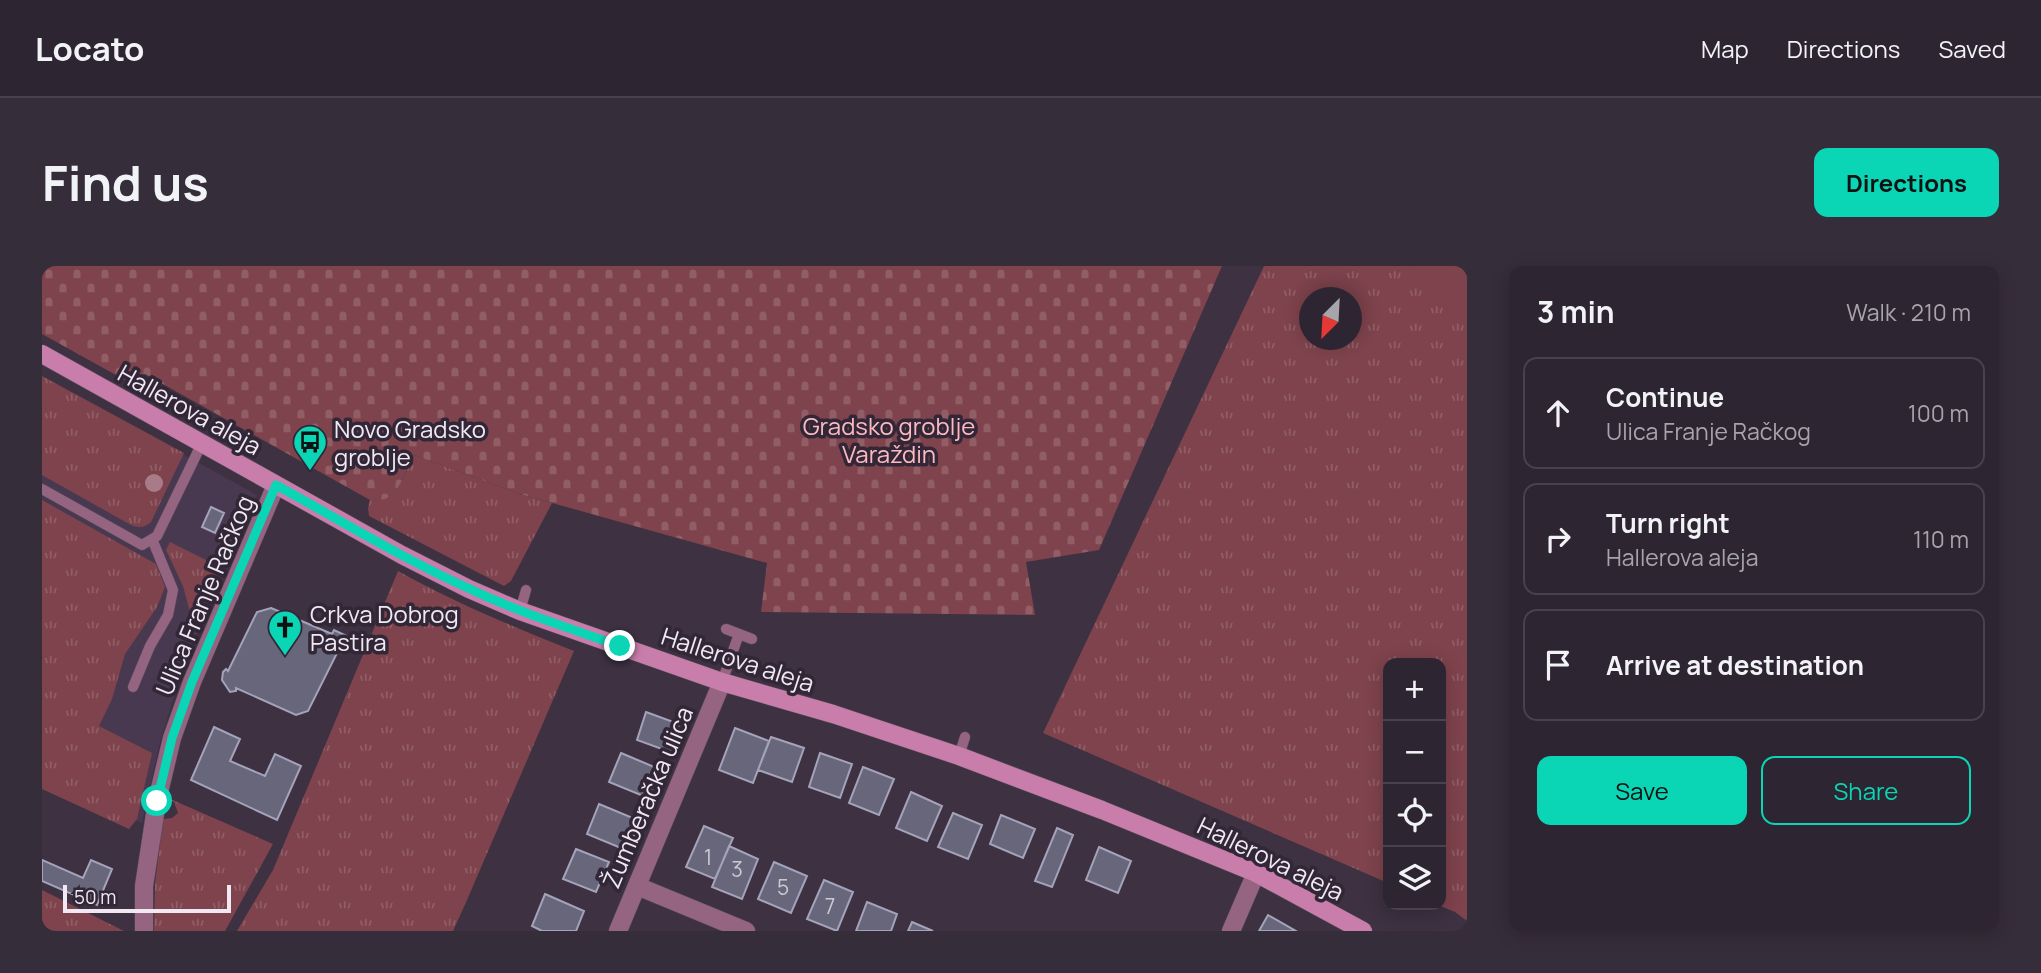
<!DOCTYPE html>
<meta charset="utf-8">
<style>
body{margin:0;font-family:Manrope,sans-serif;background:#362d3a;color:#f1f3f6}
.controls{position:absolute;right:21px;bottom:21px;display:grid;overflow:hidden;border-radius:14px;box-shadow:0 4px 18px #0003}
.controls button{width:63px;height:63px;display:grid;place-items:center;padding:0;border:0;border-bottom:2px solid #49424d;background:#2e2532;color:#f1f3f6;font:35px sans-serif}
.compass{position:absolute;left:1257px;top:21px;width:63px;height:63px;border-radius:50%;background:#2e2532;box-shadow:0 4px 18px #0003;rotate:204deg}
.scale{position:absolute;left:21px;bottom:18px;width:168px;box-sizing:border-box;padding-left:7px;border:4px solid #f0e8f3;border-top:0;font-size:19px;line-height:24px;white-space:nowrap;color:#f0e8f3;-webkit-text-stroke:5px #322737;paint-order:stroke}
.stop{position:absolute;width:21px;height:21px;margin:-16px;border:5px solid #0ad5b5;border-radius:50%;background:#fff}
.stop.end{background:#0ad5b5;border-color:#fff;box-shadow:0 2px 7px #0008}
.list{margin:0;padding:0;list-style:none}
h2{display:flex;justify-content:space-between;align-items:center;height:91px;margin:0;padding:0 28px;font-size:30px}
h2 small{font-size:23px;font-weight:400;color:#a7a5ac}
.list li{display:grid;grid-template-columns:46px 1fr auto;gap:21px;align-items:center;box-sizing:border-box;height:112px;margin:0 14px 14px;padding:0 14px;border:2px solid #49424d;border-radius:14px}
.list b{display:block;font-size:26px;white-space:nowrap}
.list p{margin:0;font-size:23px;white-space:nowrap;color:#a7a5ac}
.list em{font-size:23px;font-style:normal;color:#a7a5ac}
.actions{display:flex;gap:14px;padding:21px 28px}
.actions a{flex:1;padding:16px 0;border:2px solid #0ad5b5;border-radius:14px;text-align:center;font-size:24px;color:#0ad5b5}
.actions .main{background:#0ad5b5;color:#111}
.icon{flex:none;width:38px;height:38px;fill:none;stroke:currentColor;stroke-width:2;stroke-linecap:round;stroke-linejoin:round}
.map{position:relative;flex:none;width:1425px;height:665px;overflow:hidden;border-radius:14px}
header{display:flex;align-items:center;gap:42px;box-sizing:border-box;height:98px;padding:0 35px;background:#2e2532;border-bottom:2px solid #49424d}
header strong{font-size:33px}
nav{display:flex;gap:38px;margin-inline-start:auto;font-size:24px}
.intro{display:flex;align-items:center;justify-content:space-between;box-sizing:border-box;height:168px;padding:0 42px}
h1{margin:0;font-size:49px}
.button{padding:18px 32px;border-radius:14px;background:#0ad5b5;color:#111;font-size:24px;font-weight:700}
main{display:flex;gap:42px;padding:0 42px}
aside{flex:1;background:#2e2532;border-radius:14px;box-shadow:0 4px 18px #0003}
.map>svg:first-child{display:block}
.built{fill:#493950}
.grass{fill:url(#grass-tufts);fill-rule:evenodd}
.cemetery{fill:url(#cemetery-stones)}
.park{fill:#7e434c}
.building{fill:#67667b;stroke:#a4a3ba;stroke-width:2}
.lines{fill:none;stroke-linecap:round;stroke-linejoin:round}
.service-casing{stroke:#5a4e5e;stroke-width:11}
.minor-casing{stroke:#5a4e5e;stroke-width:19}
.secondary-casing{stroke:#5a4e5e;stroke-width:19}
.service{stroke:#956481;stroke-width:10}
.minor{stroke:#956481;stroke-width:18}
.secondary{stroke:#c97dab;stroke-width:18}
.tree{fill:#a77c88}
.route{stroke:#0ad5b5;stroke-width:9}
.labels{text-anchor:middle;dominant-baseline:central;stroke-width:7;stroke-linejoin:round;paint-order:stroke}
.number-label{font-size:21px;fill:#cec8d5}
.street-label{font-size:24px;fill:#f0e8f3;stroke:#322737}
.park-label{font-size:24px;fill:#feb9c1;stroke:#322737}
.poi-label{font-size:24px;fill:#f0e8f3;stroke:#322737;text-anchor:start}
</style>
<header>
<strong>Locato</strong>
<nav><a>Map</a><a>Directions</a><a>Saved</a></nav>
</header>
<div class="intro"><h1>Find us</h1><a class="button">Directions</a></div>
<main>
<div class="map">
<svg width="1425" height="665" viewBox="0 0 1425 665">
<defs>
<pattern id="grass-tufts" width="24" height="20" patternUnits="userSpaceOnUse" patternTransform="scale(1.75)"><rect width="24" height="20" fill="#7e434c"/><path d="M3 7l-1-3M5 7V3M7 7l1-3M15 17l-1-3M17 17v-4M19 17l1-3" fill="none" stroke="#915e66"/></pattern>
<pattern id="cemetery-stones" width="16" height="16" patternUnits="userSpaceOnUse" patternTransform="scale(1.75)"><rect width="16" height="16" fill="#7e434c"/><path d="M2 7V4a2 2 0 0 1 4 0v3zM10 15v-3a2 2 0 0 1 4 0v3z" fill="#915e66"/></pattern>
</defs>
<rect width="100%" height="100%" fill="#3d3142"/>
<path class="built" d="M0 110 215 229 184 294 140 405 118 476 100 557 0 513Z"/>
<path class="grass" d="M1222 0H1425V655L1413 646 1396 639H1399V397H1346V617L1001 467ZM1268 32H1310V74H1268Z
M0 110 142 187 109 256C102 262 97 262 89 259L0 209Z
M372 189 478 228 510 237 469 315 462 320 327 250 326 242 328 234C355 238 362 209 372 189Z
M0 234 114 298 123 321 115 341 83 388 70 433 57 460 110 487 95 553 87 563 0 523Z
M128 276 178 301 152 361 141 320 124 284Z
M356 305C413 337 472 361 532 385L425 634 411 665H195L231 604Z
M126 532 231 578 183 665H112L113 617 121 553 130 552 136 547 132 536Z
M0 624 82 665H0Z"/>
<path class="cemetery" d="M0 0H1180L1057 284 984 296 993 349 719 346 725 297 478 228 372 189C361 209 356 239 328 234L103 108 83 114 0 68Z"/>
<path class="park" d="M1367 0H1425V32L1414 50Z"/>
<path class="building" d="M169 241 182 247 173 267 160 261Z
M229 342 290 368 292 364 307 371 299 387 296 385 266 445 254 449 194 422V425L188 426 180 414 181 406 184 403 186 405 215 346Z
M604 446 637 458 628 486 595 474Z
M172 461 198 473 188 495 223 510 233 488 259 500 235 554 149 514Z
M693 462 727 475 711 517 677 504Z
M729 471 762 482 750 516 716 504Z
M579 487 617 503 606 532 567 516Z
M778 487 810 498 798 532 767 521Z
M821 501 852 513 837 549 807 537Z
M869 526 900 540 885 575 854 562Z
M557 538 598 555 586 585 545 568Z
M911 547 940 559 926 593 896 581Z
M959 549 993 563 981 592 948 578Z
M662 560 691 572 673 613 644 601Z
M1015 562 1031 569 1010 621 993 615Z
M687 580 716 593 700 633 670 621Z
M1057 581 1089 595 1076 627 1044 614Z
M534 583 567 596 554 626 521 613Z
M0 594 41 612 49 594 70 603 55 639 0 615Z
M732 596 765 610 749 647 716 633Z
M782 614 811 626 795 665 765 653Z
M503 628 542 645 534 665H500L490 660Z
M825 636 855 648 849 665H814Z
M1226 649 1254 665H1217Z
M870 656 891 665H866Z"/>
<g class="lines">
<g class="service-casing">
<path id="service" d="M0 223 100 279 115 270 160 177
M478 345 484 324
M684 363 710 373
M680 416 697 368
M91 421 108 380 126 349 131 324 110 273
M917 490 923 471"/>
</g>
<g class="minor-casing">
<path id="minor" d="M595 620 704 665
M102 665V620L115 535 130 472 150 416 234 219
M576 665 680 416
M1189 665 1214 607"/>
</g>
<g class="secondary-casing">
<path id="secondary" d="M0 88 360 289 427 323 478 345 680 416 791 448 917 490 1060 544 1214 607 1321 665"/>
</g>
<use href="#service" class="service"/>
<use href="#minor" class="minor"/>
<use href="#secondary" class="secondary"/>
</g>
<circle class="tree" cx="112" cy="217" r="9"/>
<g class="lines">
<path class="route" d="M115 535 130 472 150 416 234 219C298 254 361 293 428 323 476 346 527 362 578 380"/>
</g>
<defs>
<g id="bus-pin" transform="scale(1.75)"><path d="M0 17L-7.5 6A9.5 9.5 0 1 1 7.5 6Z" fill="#0ad5b5" stroke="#322737"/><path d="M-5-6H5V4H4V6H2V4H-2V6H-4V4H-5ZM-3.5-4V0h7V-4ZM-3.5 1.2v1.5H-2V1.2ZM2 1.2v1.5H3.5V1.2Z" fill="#111"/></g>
<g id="church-pin" transform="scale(1.75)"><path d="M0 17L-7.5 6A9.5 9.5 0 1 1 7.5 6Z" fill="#0ad5b5" stroke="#322737"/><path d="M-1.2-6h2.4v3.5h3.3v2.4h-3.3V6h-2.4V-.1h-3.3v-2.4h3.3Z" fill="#111"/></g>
</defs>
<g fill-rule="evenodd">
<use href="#bus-pin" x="268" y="176"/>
<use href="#church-pin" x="243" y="361"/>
</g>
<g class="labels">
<g class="number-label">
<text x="666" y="591">1</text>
<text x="695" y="603">3</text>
<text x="741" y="621">5</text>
<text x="788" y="640">7</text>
</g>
<g class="street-label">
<text transform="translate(148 143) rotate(29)">Hallerova aleja</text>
<text transform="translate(162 329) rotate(-67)">Ulica Franje Račkog</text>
<text transform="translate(696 393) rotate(18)">Hallerova aleja</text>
<text transform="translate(605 531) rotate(-67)">Žumberačka ulica</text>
<text transform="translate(1229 592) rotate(26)">Hallerova aleja</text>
</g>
<g class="park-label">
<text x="847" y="159">Gradsko groblje<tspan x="847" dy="28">Varaždin</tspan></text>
</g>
<g class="poi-label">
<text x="292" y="162">Novo Gradsko<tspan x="292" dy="28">groblje</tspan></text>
<text x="268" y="347">Crkva Dobrog<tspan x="268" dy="28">Pastira</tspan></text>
</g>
</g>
</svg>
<div class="controls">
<button>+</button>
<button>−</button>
<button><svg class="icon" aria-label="locate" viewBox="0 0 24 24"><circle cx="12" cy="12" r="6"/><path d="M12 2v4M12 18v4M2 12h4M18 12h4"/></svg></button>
<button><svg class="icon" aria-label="layers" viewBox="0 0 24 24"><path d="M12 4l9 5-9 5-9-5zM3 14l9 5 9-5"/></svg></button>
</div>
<svg class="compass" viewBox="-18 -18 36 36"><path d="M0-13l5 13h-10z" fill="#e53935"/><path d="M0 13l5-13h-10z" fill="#a7a5ac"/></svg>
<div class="scale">50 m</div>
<div class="stop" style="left:115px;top:535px"></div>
<div class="stop end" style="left:578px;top:380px"></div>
</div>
<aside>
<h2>3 min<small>Walk · 210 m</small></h2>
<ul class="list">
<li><svg class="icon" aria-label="ahead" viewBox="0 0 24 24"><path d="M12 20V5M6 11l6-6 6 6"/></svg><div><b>Continue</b><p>Ulica Franje Račkog</p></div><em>100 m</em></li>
<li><svg class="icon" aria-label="right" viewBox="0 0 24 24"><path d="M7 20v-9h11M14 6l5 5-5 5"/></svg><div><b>Turn right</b><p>Hallerova aleja</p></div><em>110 m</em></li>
<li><svg class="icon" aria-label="arrive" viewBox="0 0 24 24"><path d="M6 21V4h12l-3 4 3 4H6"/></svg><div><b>Arrive at destination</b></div></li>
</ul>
<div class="actions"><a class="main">Save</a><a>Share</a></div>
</aside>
</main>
